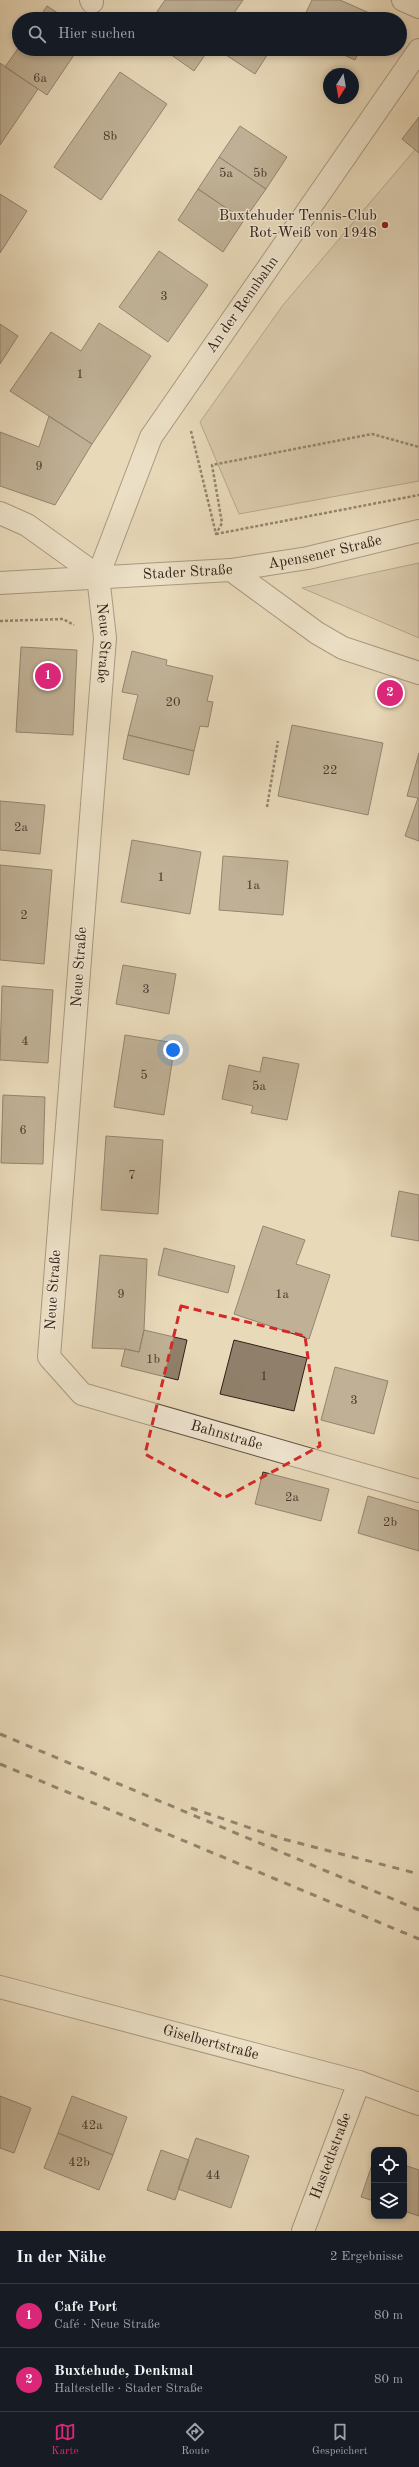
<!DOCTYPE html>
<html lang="de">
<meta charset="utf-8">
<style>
body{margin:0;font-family:"Old Standard TT",serif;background:#20242c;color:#f1f3f6}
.controls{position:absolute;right:12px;bottom:12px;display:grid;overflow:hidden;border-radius:8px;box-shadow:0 2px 6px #0003}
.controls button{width:36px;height:36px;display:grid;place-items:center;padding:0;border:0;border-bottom:1px solid #363941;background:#171b24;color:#f1f3f6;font:20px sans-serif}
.compass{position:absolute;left:323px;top:68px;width:36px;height:36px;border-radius:50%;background:#171b24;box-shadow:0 2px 6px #0003;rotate:191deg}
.you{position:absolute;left:173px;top:1050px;width:14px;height:14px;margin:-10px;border:3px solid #fff;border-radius:50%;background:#1a73e8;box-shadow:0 0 0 6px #1a73e833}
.badge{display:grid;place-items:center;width:26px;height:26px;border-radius:50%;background:#db2777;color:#fff;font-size:13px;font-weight:700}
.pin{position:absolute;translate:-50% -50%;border:2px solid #fff;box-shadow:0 1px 4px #0006}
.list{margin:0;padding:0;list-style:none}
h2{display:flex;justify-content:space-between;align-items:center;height:52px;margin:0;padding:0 16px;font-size:17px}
h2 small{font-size:13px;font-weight:400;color:#9ea1a6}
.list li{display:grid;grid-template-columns:26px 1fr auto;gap:12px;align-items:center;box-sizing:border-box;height:64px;padding:0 16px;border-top:1px solid #363941}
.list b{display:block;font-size:15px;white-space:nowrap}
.list p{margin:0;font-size:13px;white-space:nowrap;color:#9ea1a6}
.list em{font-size:13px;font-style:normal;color:#9ea1a6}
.icon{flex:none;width:22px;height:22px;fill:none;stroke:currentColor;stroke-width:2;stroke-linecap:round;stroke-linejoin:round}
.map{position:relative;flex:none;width:419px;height:2231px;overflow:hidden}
.search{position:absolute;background:#171b24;box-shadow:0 2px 6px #0003;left:12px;right:12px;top:12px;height:44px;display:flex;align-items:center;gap:10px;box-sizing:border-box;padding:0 14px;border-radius:22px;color:#9ea1a6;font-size:15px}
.sheet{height:180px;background:#171b24}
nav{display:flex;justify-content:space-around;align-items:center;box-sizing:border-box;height:56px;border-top:1px solid #363941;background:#171b24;font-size:11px;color:#9ea1a6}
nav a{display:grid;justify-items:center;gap:2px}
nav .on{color:#db2777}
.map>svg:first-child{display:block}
.green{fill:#c9ba9d;stroke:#7c6d5a}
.building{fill:#90806b;stroke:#302017}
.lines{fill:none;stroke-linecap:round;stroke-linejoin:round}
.minor-casing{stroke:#5e4e40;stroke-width:24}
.path{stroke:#302017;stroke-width:2.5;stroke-dasharray:3 2;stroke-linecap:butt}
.minor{stroke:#f0e6d2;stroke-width:22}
.rail{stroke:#302017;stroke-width:3;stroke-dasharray:7 7;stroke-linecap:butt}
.marked{fill:none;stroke:#d62828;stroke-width:3;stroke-dasharray:8 5;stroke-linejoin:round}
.poi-dot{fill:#8f2418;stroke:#f0e6d2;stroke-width:1.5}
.labels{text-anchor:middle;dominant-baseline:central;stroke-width:3;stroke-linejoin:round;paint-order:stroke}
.number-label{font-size:13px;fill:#48382c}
.poi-label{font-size:15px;fill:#302017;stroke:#f0e6d2;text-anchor:end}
.street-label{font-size:15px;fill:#302017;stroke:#f0e6d2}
</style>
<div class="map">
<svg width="419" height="2231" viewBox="0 0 419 2231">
<rect width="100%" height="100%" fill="#e8d9b9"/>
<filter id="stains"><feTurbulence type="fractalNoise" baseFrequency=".005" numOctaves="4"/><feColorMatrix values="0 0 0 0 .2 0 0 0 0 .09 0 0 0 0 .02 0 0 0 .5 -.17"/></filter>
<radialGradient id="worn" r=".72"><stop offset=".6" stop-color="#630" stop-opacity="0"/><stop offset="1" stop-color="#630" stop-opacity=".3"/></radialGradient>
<path class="green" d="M419 145V481L239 514 200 422 283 305Z
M419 563V638L302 588Z"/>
<path class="building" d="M165 0H243L230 19H152Z
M312 0H340L374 15 373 19H303Z
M47 6 67 19H38Z
M19 47V49H78L47 95 5 67Z
M163 49H209L194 71Z
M230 49H271L255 74 226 55Z
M331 49H360L355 60Z
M0 63 38 89 0 145Z
M120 72 167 104 101 200 54 167Z
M419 117V153L402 139Z
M240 126 287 157 266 189 219 157Z
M219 157 266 189 244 220 198 189Z
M198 189 244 220 223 252 178 220Z
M0 194 27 211 0 253Z
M159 251 208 285 168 342 119 307Z
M99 323 151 356 92 444 10 391 51 332 81 351Z
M0 324 18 336 0 364Z
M49 416 92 444 55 505 0 486V432L39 447Z
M21 647 77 650 73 735 16 732Z
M132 651 167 660 166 665 213 676 207 701 213 702 208 727 200 726 194 751 128 735 138 695 122 692Z
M292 725 383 743 368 815 278 796Z
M128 735 194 751 189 775 123 759Z
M419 753V841L405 836 418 798 407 796Z
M0 801 45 805 40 854 0 850Z
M132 840 201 852 190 914 121 902Z
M223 856 288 861 283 915 219 910Z
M0 865 52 870 44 964 0 960Z
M123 965 176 974 169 1014 116 1004Z
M2 986 53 990 48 1063 0 1060Z
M125 1035 175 1043 164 1115 114 1107Z
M263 1057 299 1064 287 1120 251 1113 253 1106 222 1099 229 1065 260 1072Z
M3 1095 45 1097 43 1164 1 1163Z
M106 1136 163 1140 158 1214 101 1210Z
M399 1191 419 1195V1241L391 1236Z
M263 1226 305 1240 296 1264 330 1275 309 1339 234 1314Z
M164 1248 235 1266 228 1293 158 1275Z
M100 1255 147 1259 144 1330 139 1352 125 1349 92 1348Z
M144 1330 187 1340 178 1380 121 1366 125 1349 139 1352Z
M234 1340 307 1358 294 1411 220 1394Z
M335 1367 388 1381 374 1434 321 1420Z
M263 1472 329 1489 321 1521 255 1504Z
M368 1496 419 1511V1551L358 1533Z
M0 2096 31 2108 14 2153 0 2148Z
M72 2096 127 2117 113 2155 58 2133Z
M58 2133 113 2155 99 2190 44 2168Z
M196 2138 249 2156 231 2208 178 2189Z
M161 2150 189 2160 175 2200 147 2190Z
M374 2159V2201L361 2197Z
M404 2165 419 2170V2216L404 2211Z"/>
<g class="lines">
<g class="minor-casing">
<g id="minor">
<path d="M91 0 92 2"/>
<path d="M403 0 419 7"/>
<path id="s1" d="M419 50 151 437 98 576 105 638 49 1357 82 1394 419 1491"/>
<path d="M0 513 27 525 98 576"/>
<path d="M231 570 317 633 343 648 419 673"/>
<path id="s2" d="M0 583 231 570 308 558 419 531"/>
<path id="s3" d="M0 1987 359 2082 419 2104"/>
<path id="s4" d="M303 2231 359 2082"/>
</g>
</g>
<path class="path" d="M191 431 216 534 222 523 212 465 372 434 419 447
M216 534 419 495
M0 621 63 619 74 625
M267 807 278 741"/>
<use href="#minor" class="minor"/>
<path class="rail" d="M0 1734 419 1910
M0 1764 419 1939
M191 1808 283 1839 419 1874"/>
</g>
<path d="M0 0H419V2231H0ZM181 1306 305 1336 320 1446 224 1498 145 1454Z" fill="#e8d9b9" fill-opacity=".55" fill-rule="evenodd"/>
<path class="marked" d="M181 1306 305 1336 320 1446 224 1498 145 1454Z"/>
<circle class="poi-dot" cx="385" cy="225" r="4"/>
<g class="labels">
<g class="number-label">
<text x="40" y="78">6a</text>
<text x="110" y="136">8b</text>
<text x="226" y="173">5a</text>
<text x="260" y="173">5b</text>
<text x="164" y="296">3</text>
<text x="80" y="374">1</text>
<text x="39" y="466">9</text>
<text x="173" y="702">20</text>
<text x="330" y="770">22</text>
<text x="21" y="827">2a</text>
<text x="161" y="877">1</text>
<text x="253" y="885">1a</text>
<text x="24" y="915">2</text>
<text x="146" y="989">3</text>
<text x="25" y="1041">4</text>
<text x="144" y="1075">5</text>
<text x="259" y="1086">5a</text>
<text x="23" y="1130">6</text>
<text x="132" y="1175">7</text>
<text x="121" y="1294">9</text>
<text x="282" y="1294">1a</text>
<text x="153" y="1359">1b</text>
<text x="264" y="1376">1</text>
<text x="354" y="1400">3</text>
<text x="292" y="1497">2a</text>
<text x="390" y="1522">2b</text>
<text x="92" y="2125">42a</text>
<text x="79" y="2162">42b</text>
<text x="213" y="2175">44</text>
</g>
<g class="poi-label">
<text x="377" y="216">Buxtehuder Tennis-Club<tspan x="377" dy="17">Rot-Weiß von 1948</tspan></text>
</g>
<g class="street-label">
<text transform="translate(243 305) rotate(-55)">An der Rennbahn</text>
<text stroke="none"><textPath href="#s2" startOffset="327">Apensener Straße</textPath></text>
<text stroke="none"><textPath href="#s2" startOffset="188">Stader Straße</textPath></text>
<text stroke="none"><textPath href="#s1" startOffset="687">Neue Straße</textPath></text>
<text transform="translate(80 967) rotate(-86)">Neue Straße</text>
<text transform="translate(54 1290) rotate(-86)">Neue Straße</text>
<text stroke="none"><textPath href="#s1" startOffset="1603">Bahnstraße</textPath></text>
<text stroke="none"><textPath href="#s3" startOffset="218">Giselbertstraße</textPath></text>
<text stroke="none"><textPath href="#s4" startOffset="80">Hastedtstraße</textPath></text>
</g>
</g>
<rect width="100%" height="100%" filter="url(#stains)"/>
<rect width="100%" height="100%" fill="url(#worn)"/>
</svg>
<div class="controls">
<button><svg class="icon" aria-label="locate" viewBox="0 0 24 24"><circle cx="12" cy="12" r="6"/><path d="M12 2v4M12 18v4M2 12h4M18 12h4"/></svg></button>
<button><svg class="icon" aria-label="layers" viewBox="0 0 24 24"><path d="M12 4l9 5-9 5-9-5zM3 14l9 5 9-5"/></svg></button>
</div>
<svg class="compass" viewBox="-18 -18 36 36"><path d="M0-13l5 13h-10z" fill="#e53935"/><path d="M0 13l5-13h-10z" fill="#9ea1a6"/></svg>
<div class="you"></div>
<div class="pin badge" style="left:48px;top:676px">1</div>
<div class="pin badge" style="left:390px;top:693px">2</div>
<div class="search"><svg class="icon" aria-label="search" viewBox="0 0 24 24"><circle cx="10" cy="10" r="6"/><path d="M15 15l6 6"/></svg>Hier suchen</div>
</div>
<section class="sheet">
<h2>In der Nähe<small>2 Ergebnisse</small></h2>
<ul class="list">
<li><span class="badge">1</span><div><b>Cafe Port</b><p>Café · Neue Straße</p></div><em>80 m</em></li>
<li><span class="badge">2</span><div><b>Buxtehude, Denkmal</b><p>Haltestelle · Stader Straße</p></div><em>80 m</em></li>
</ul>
</section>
<nav>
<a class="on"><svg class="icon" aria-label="map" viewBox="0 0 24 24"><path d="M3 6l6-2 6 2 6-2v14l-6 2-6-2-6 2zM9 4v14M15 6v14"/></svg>Karte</a>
<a><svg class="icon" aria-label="directions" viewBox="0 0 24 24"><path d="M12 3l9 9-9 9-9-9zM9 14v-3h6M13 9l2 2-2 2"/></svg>Route</a>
<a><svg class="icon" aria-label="saved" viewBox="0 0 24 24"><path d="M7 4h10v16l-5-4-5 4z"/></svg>Gespeichert</a>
</nav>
